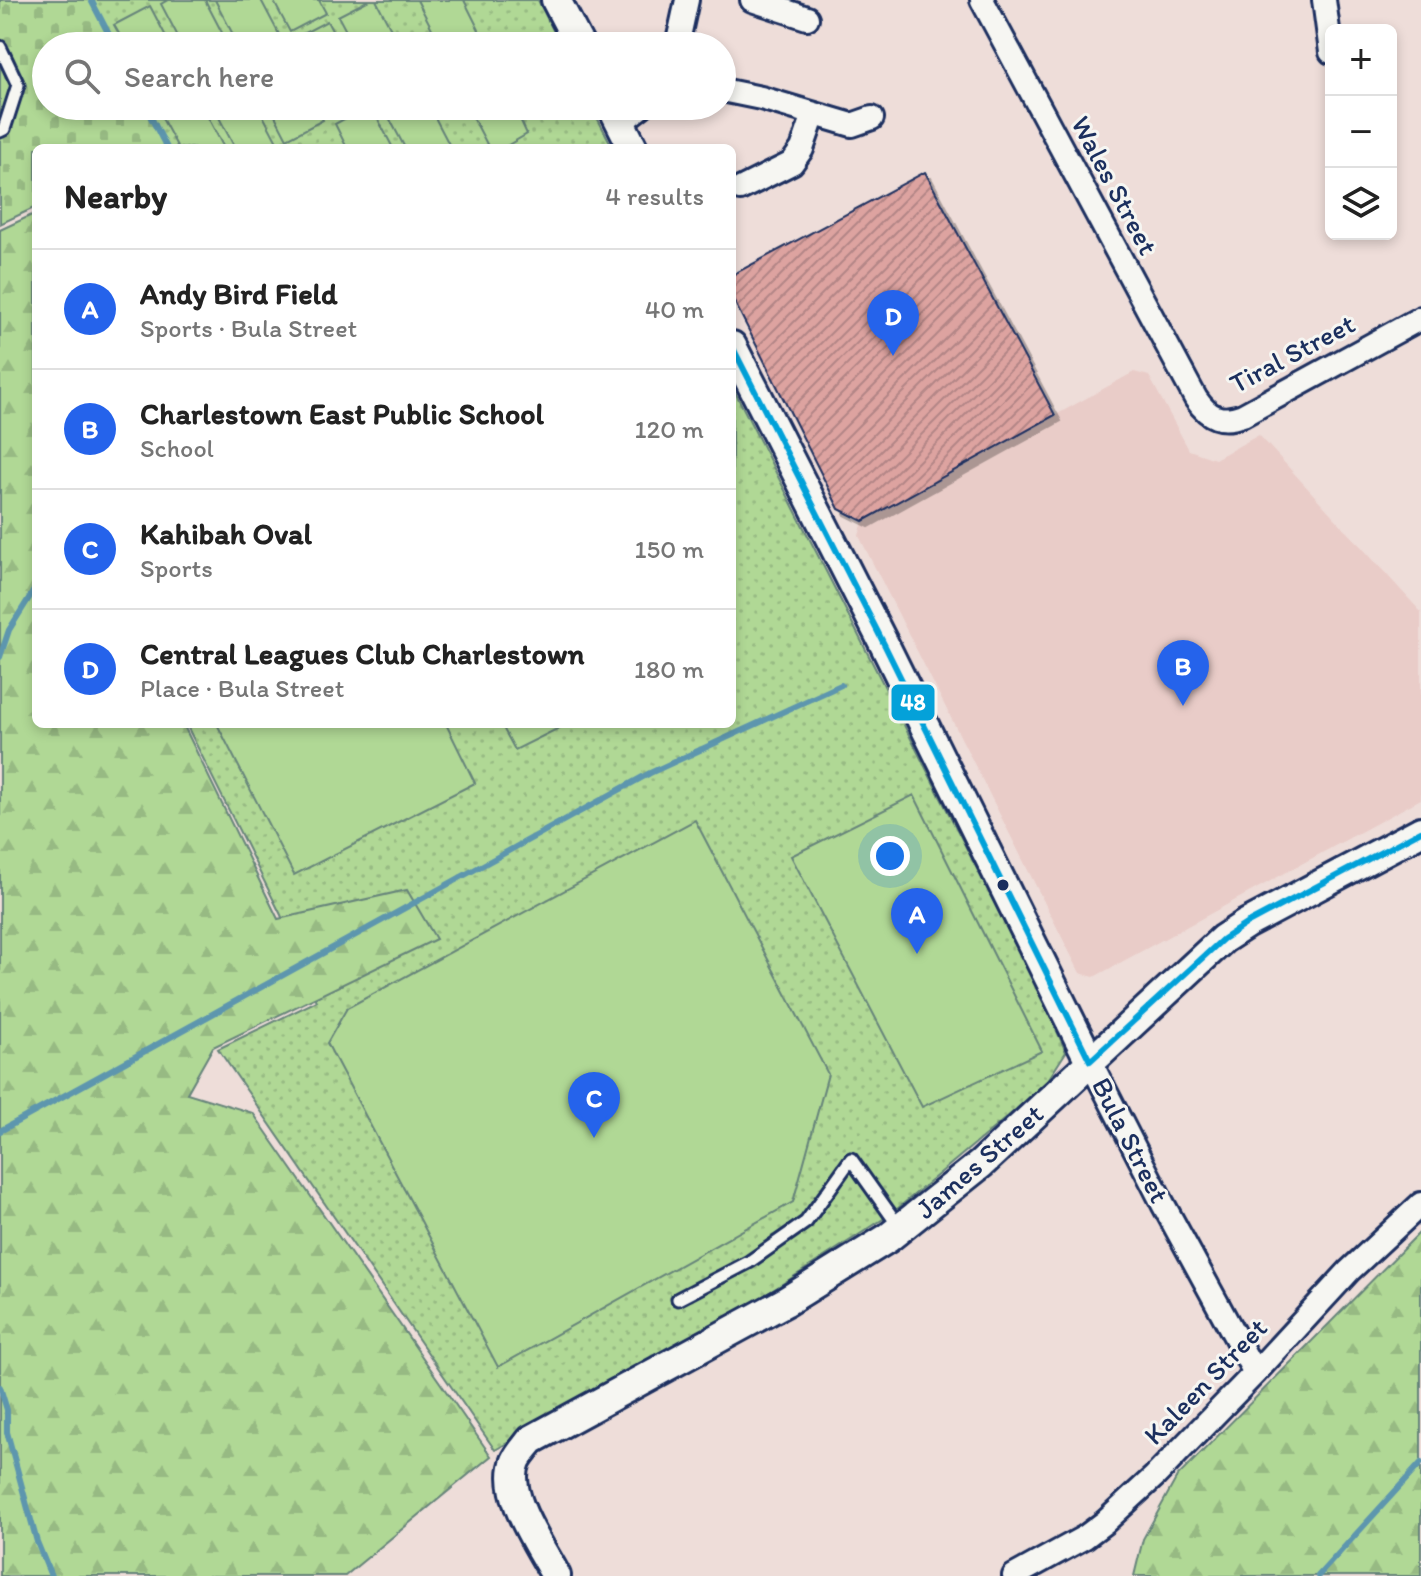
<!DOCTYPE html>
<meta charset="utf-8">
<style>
body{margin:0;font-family:Itim,sans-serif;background:#f2f2f2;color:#222}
.controls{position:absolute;right:24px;top:24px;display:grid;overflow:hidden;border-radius:12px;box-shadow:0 4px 12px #0003}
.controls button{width:72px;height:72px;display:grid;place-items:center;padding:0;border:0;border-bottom:2px solid #e0e0e0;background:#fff;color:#222;font:40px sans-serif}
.you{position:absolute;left:890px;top:856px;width:28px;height:28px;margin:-20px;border:6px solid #fff;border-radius:50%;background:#1a73e8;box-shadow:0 0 0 12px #1a73e833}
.badge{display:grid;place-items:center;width:52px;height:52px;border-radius:50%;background:#2563eb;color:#fff;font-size:26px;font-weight:700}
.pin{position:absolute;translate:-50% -66px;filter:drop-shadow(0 2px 4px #0008)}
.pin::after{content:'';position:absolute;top:42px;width:28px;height:24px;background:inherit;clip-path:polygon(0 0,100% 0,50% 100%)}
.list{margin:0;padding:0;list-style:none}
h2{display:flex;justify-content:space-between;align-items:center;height:104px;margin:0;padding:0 32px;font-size:34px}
h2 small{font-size:26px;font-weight:400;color:#767676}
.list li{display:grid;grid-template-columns:52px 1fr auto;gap:24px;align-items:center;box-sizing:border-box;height:120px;padding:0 32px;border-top:2px solid #e0e0e0}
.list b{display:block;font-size:30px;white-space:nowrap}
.list p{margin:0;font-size:26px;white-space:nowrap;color:#767676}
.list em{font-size:26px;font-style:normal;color:#767676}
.icon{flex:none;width:44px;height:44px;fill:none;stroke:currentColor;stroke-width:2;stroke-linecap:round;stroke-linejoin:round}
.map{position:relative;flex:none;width:1421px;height:1576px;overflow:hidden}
.search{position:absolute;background:#fff;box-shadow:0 4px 12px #0003;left:32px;top:32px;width:704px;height:88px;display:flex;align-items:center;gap:20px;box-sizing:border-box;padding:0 28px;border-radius:44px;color:#767676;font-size:30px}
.panel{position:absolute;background:#fff;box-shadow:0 4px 12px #0003;left:32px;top:144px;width:704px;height:584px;border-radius:12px}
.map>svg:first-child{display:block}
.built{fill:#e9ccc8}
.green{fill:url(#green-dots);stroke:#66847a;stroke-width:2}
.forest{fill:url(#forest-firs);stroke:#66847a;stroke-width:2}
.cemetery{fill:url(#cemetery-stones);stroke:#66847a;stroke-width:2}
.pitch{fill:#b0d895;stroke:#66847a;stroke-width:2}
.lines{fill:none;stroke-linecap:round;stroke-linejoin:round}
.stream{stroke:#5d96ae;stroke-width:6}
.building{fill:url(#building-hatch);stroke:#1b2f5e;stroke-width:2;filter:url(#shadow)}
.service-casing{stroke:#1b2f5e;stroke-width:17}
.minor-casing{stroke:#1b2f5e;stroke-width:28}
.tertiary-casing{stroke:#1b2f5e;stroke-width:34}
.service{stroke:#f6f6f2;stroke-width:11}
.minor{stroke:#f6f6f2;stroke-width:22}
.tertiary{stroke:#f6f6f2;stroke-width:28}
.bus-1-casing{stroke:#f6f6f2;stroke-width:12}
.bus-1{stroke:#04a1d9;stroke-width:6}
.bus-dot{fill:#1b2f5e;stroke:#f6f6f2;stroke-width:3}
.labels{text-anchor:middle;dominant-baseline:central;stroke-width:6;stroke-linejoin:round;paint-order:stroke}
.street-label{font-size:28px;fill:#1b2f5e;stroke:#f6f6f2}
.line-badge{stroke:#f6f6f2;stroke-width:3}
.badge-label{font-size:22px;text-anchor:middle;font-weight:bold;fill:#fff}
</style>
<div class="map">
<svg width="1421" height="1576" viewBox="0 0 1421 1576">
<defs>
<pattern id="green-dots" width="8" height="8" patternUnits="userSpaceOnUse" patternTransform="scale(2)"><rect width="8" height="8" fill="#b0d895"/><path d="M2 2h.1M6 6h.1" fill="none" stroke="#97ba83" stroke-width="1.8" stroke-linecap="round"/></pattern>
<pattern id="forest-firs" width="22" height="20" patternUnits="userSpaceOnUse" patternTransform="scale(2)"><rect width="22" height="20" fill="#b0d895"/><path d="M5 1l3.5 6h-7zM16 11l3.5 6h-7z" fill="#97ba83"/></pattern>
<pattern id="cemetery-stones" width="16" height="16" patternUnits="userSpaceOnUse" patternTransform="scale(2)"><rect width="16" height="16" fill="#b0d895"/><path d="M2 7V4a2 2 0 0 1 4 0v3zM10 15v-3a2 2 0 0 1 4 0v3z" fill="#97ba83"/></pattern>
<pattern id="building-hatch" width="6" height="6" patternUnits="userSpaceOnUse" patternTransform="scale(2)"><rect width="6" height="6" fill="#dda3a0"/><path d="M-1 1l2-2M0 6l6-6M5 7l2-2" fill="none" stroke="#b28586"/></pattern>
<filter id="shadow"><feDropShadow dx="6" dy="6" stdDeviation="0" flood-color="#0004"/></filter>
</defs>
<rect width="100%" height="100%" fill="#eeddd9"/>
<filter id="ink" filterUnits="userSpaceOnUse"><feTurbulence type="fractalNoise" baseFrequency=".0125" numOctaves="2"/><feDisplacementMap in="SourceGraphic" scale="16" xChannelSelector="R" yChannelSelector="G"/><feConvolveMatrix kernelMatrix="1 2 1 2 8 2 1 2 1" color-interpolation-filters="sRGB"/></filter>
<g filter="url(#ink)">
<path class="built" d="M1134 372 1149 376 1189 450 1215 459 1259 435 1421 612V799L1094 977 1080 973 859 536 863 521Z"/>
<path class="green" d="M90 0H538L561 46H114Z
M145 106H591L613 148H166Z
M732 386 1044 1001 1066 1052 1044 1086 891 1214 739 1312 495 1450 218 1049 317 1001 281 915 186 724H732Z"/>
<path class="forest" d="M36 213V724H183L278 919 407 890 436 939 213 1047 187 1093 253 1113 491 1456 345 1576H0V230Z
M1421 1231V1576H1134L1143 1539 1177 1477Z"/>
<path class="cemetery" d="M0 0H90L114 46H46V106H145L166 148H36V207L0 224Z"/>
<path class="pitch" d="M168 0H205L229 46H183L161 4Z
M215 0H261L281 38 266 46H239Z
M273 0H319L326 13 290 32Z
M369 0H376L400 46H354L338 16Z
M417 0H464L487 46H441Z
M150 6 171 46H126L114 25Z
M327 21 340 46H294L291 40Z
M163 106H202L224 148H178L157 109Z
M213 106H258L277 142 266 148H235Z
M270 106H316L323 120 287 139Z
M368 106H371L393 148H347L335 124Z
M383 106H429L451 148H405Z
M467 106H514L527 134 503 148H489Z
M217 724H446L475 783 294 875Z
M501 724H567L515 750Z
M914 795 1042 1051 922 1107 791 856Z
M695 820 828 1074 793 1202 498 1367 327 1043 347 1008Z"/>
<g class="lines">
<path class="stream" d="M91 0 115 46
M145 106 167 148
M0 657 9 630 36 587
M0 1131 650 773 841 685
M0 1387 7 1410V1432L37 1542 51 1576
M1318 1576 1421 1463"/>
</g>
<path class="building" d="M925 172 1055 415 863 521 839 509 732 297V275Z"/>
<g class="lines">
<g class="service-casing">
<path id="service" d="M0 47 18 85 4 129 0 131
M678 1299 749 1262 806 1222 851 1159 900 1228"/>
</g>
<g class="minor-casing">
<path id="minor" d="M752 0 807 18
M982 0 1196 399C1209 418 1221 423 1243 415L1421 318
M1324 0 1331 52
M677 46 687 0
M722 90 761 98 852 125 872 118
M620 123 642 106
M740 189 792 163 802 149 814 114
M1090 1061 1163 1204 1255 1373
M1014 1576 1085 1537 1105 1522 1155 1476 1255 1373 1349 1271 1421 1204"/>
</g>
<g class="tertiary-casing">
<path id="tertiary" d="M556 0 580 46
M612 106 633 148
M732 346 885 646 1090 1061
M556 1576C541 1547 502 1494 516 1461 519 1454 526 1447 531 1440L785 1302 888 1238 981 1164 1223 939 1246 924 1421 831"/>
</g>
<use href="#service" class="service"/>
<use href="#minor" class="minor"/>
<use href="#tertiary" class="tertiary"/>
<g class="bus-1-casing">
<path id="bus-1" d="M732 346 885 646 1090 1061
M1090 1061 1223 939 1246 924 1421 831"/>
</g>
<use href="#bus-1" class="bus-1"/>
</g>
</g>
<circle class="bus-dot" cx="1003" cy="885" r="7"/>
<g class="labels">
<g class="street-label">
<text transform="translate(1115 185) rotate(62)">Wales Street</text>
<text transform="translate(1292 353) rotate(-28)">Tiral Street</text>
<text transform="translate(1131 1140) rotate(63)">Bula Street</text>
<text transform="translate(979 1161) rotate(-41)">James Street</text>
<text transform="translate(1205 1381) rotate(-46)">Kaleen Street</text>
</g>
</g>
<rect class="line-badge" x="890" y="683" width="46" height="39" rx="8" fill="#04a1d9"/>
<g class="badge-label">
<text x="913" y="710">48</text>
</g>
</svg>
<div class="controls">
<button>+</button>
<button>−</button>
<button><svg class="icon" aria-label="layers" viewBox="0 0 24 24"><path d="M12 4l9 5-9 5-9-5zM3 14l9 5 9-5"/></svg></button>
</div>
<div class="you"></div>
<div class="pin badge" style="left:917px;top:954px">A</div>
<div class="pin badge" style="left:1183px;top:706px">B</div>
<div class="pin badge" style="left:594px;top:1138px">C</div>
<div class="pin badge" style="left:893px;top:356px">D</div>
<div class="search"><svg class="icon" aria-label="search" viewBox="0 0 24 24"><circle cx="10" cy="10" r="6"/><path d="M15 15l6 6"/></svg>Search here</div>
<section class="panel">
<h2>Nearby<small>4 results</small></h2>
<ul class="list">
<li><span class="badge">A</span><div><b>Andy Bird Field</b><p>Sports · Bula Street</p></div><em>40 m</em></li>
<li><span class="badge">B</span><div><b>Charlestown East Public School</b><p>School</p></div><em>120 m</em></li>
<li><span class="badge">C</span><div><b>Kahibah Oval</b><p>Sports</p></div><em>150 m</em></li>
<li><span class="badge">D</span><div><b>Central Leagues Club Charlestown</b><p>Place · Bula Street</p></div><em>180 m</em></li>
</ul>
</section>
</div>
